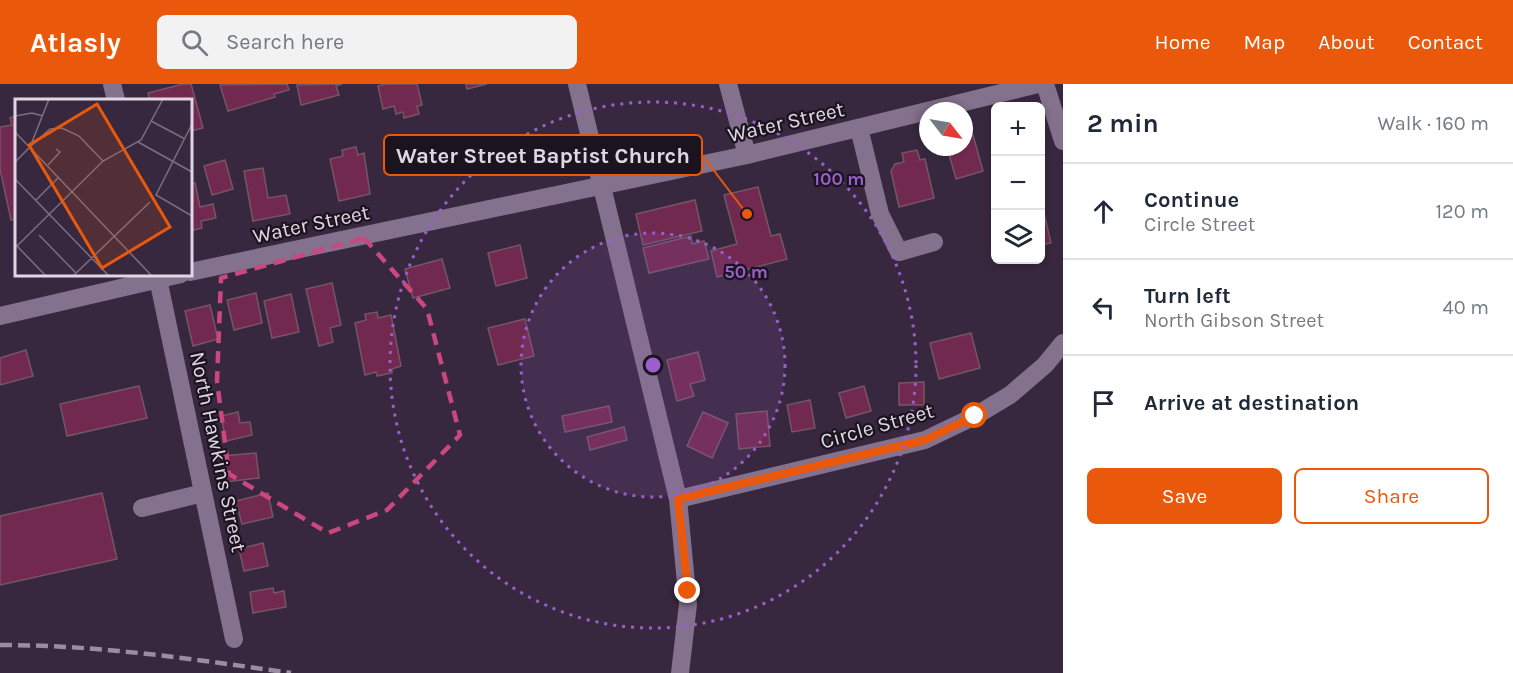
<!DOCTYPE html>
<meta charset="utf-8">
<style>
body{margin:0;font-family:Karla,sans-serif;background:#f2f2f3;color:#1f2937}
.controls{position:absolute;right:18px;top:18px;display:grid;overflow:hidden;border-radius:9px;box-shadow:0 3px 9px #0003}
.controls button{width:54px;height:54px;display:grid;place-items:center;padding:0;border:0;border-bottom:2px solid #e0e1e3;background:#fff;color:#1f2937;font:30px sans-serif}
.compass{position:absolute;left:919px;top:18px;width:54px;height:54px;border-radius:50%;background:#fff;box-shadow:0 3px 9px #0003;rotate:121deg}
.stop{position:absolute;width:18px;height:18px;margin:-14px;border:4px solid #ea580c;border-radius:50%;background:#fff}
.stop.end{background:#ea580c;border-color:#fff;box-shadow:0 2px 6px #0008}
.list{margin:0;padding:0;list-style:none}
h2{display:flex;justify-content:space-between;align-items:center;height:78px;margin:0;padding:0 24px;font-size:26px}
h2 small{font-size:20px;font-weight:400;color:#747a83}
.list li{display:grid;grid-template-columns:39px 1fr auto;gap:18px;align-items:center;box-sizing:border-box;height:96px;padding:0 24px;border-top:2px solid #e0e1e3}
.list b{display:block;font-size:22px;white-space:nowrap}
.list p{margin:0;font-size:20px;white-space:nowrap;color:#747a83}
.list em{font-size:20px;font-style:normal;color:#747a83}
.actions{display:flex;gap:12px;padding:18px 24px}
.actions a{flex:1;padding:14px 0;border:2px solid #ea580c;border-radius:9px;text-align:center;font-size:21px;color:#ea580c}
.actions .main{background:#ea580c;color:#fff}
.icon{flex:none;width:33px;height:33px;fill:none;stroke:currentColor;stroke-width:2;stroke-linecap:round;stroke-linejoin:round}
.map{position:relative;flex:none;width:1063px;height:589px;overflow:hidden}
header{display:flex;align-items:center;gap:36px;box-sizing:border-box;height:84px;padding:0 30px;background:#ea580c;color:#fff}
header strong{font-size:28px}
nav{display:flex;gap:33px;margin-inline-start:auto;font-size:21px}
.search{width:420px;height:54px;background:#f2f2f3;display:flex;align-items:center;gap:15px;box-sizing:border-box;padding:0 21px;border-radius:9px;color:#747a83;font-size:22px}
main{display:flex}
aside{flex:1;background:#fff}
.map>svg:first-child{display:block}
.building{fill:#712950;stroke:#755564;stroke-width:1.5}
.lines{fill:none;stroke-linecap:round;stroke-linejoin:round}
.minor{stroke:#84718d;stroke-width:18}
.rail{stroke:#9a8d9f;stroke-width:4.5;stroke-dasharray:12 6;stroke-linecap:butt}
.route{stroke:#ea580c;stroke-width:8}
.marked{fill:none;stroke:#ca487e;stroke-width:4.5;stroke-dasharray:12 8;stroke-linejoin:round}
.ring{fill:none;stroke:#9a5fca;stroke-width:3;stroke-dasharray:3 6}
.labels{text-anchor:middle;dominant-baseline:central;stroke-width:4.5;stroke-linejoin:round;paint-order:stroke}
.street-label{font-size:21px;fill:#e1d6e5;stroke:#1b141e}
.inset-road{fill:none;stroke:#7c6e81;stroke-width:1.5}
.view{fill:#e8590c;fill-opacity:0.15;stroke:#e8590c;stroke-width:3}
.inset-edge{fill:none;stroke:#e1d6e5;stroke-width:3}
.centre{fill:#9a5fca;stroke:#1b141e;stroke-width:3}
.ring-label{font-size:18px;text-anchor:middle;font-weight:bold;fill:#9a5fca;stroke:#1b141e;stroke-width:4.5;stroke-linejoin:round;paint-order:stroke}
.leader{fill:none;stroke:#e8590c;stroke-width:2}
.callout-dot{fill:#e8590c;stroke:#1b141e;stroke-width:2}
.callout{fill:#1b141e;stroke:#e8590c;stroke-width:2}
.callout-label{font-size:22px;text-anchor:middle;font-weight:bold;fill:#e1d6e5}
</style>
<header>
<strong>Atlasly</strong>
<div class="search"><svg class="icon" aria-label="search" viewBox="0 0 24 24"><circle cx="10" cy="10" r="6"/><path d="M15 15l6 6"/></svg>Search here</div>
<nav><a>Home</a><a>Map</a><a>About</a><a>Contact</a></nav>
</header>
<main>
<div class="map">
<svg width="1063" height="589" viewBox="0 0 1063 589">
<rect width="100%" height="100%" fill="#38283f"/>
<path class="building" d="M183 0H191L203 44 190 47V16H150L148 9Z
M287 0 289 6 274 10 275 13 228 27 220 1Z
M342 0 336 2 339 11 301 21 297 1Z
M385 0H417L422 21 417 22 419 30 404 34 403 28 396 30 394 22 383 25 378 2Z
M466 0H487L467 5Z
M16 32V135L11 136 0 85V43L12 41 10 34Z
M973 51 983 87 956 95 947 63H964V54Z
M356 63 358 71 364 69 370 110 339 117 330 75 343 72 342 66Z
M917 66 920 76 925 75 934 114 899 123 891 87 895 80 904 78 902 69Z
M225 76 233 105 212 111 204 82Z
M263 84 268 114 286 111 290 130 253 137 244 87Z
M195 99 200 123 213 120 216 134 201 137 202 144 190 147V100Z
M758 103 771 152 780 150 787 175 717 193 711 167 737 160 724 111Z
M1040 112 1051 159 1040 161Z
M695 116 702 147 643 161 636 130Z
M691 152 692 160 704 157 709 175 649 189 643 164Z
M520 161 527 194 496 202 488 169Z
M442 175 450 204 413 214 405 185Z
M332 199 341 241 330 244 333 258 319 262 306 205Z
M256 209 262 239 234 246 227 216Z
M291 210 299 248 272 254 264 217Z
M210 221 218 255 193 262 185 227Z
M377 228 378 234 391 231 401 282 392 285V289L377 292 376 288 365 291 355 239 366 236 365 230Z
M525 235 534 272 498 281 488 244Z
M971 249 980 284 939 295 930 259Z
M26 266 33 292 0 301V274Z
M698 268 705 296 690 300 694 312 677 317 667 276Z
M924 298V321H899V299Z
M139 302 147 334 67 352 60 320Z
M864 302 871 327 846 334 839 309Z
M810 316 815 344 792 348 787 321Z
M609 322 612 338 565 348 562 332Z
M767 327 770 362 739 365 736 330Z
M238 328 240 339 250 338 252 351 226 357 221 332Z
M703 328 728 339 712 374 687 362Z
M624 343 627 356 590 366 587 353Z
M256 369 259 394 225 398 222 372Z
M102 409 117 475 0 501V432Z
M268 409 273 433 242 440 238 425 234 426 232 418Z
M263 459 268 482 244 487 239 465Z
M273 504 274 509 284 507 286 523 253 529 250 508Z"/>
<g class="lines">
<path class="minor" d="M112 0 116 16
M577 0 678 415 688 520 680 589
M728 0 747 71
M1045 0 1063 57
M859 44 880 130 899 168 934 158
M190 188 747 71 1038 0
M157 190 234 555
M0 232 181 190
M678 415 925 356 975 332 1010 311 1045 281 1063 259
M142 424 203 409"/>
<path class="rail" d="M0 561C98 561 194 575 291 589"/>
</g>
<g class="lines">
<path class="route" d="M688 507 678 415 925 356 975 332"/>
</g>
<path class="marked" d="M364 154 427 225 460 351 387 426 328 449 229 390 217 297 221 194Z"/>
<circle cx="653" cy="281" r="132" fill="#9a5fca" fill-opacity=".12"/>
<g class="ring">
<circle cx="653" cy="281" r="132"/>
<circle cx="653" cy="281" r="263"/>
</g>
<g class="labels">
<g class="street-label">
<text transform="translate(786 38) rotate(-13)">Water Street</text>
<text transform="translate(311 140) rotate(-12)">Water Street</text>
<text transform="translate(877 342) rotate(-16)">Circle Street</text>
<text transform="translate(218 368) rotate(78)">North Hawkins Street</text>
</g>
</g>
<g transform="translate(15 15)">
<rect width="177" height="177" fill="#38283f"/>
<path class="inset-road" d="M0 17 17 14 28 17M136 22 170 40M177 25 141 96 177 117M0 33 137 177M123 43 177 73M15 48 35 30 47 29 64 37 88 62M0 63 15 48 34 0M33 66 45 53 41 50M0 80 94 177M21 101 44 78M24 136 61 174M0 145 31 177M2 147 88 62 126 41 148 0M58 177 135 103"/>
<path class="view" d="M82 5 155 128 87 169 14 46Z"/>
<rect width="177" height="177" class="inset-edge"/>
</g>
<circle cx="653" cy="281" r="9" class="centre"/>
<g class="ring-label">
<text x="839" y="101">100 m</text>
<text x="746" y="194">50 m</text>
</g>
<path class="leader" d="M747 130L702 71"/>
<circle class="callout-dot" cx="747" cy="130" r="6"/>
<rect class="callout" x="384" y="51" width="318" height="40" rx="6"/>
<g class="callout-label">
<text x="543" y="79">Water Street Baptist Church</text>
</g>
</svg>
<div class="controls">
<button>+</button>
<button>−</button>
<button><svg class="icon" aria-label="layers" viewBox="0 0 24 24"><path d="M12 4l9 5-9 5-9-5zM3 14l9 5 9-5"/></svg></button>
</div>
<svg class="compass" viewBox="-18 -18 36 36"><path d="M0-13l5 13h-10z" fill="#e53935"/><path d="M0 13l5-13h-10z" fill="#747a83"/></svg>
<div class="stop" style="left:975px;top:332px"></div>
<div class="stop end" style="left:688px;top:507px"></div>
</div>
<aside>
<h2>2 min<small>Walk · 160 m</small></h2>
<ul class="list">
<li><svg class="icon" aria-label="ahead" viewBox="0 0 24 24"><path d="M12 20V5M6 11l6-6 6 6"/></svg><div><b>Continue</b><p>Circle Street</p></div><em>120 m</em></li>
<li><svg class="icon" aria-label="left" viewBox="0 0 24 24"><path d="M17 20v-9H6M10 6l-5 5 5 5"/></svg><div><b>Turn left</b><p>North Gibson Street</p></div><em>40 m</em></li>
<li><svg class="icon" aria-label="arrive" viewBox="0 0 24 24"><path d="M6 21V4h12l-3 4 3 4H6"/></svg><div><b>Arrive at destination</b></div></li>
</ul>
<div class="actions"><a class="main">Save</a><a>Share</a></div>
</aside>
</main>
